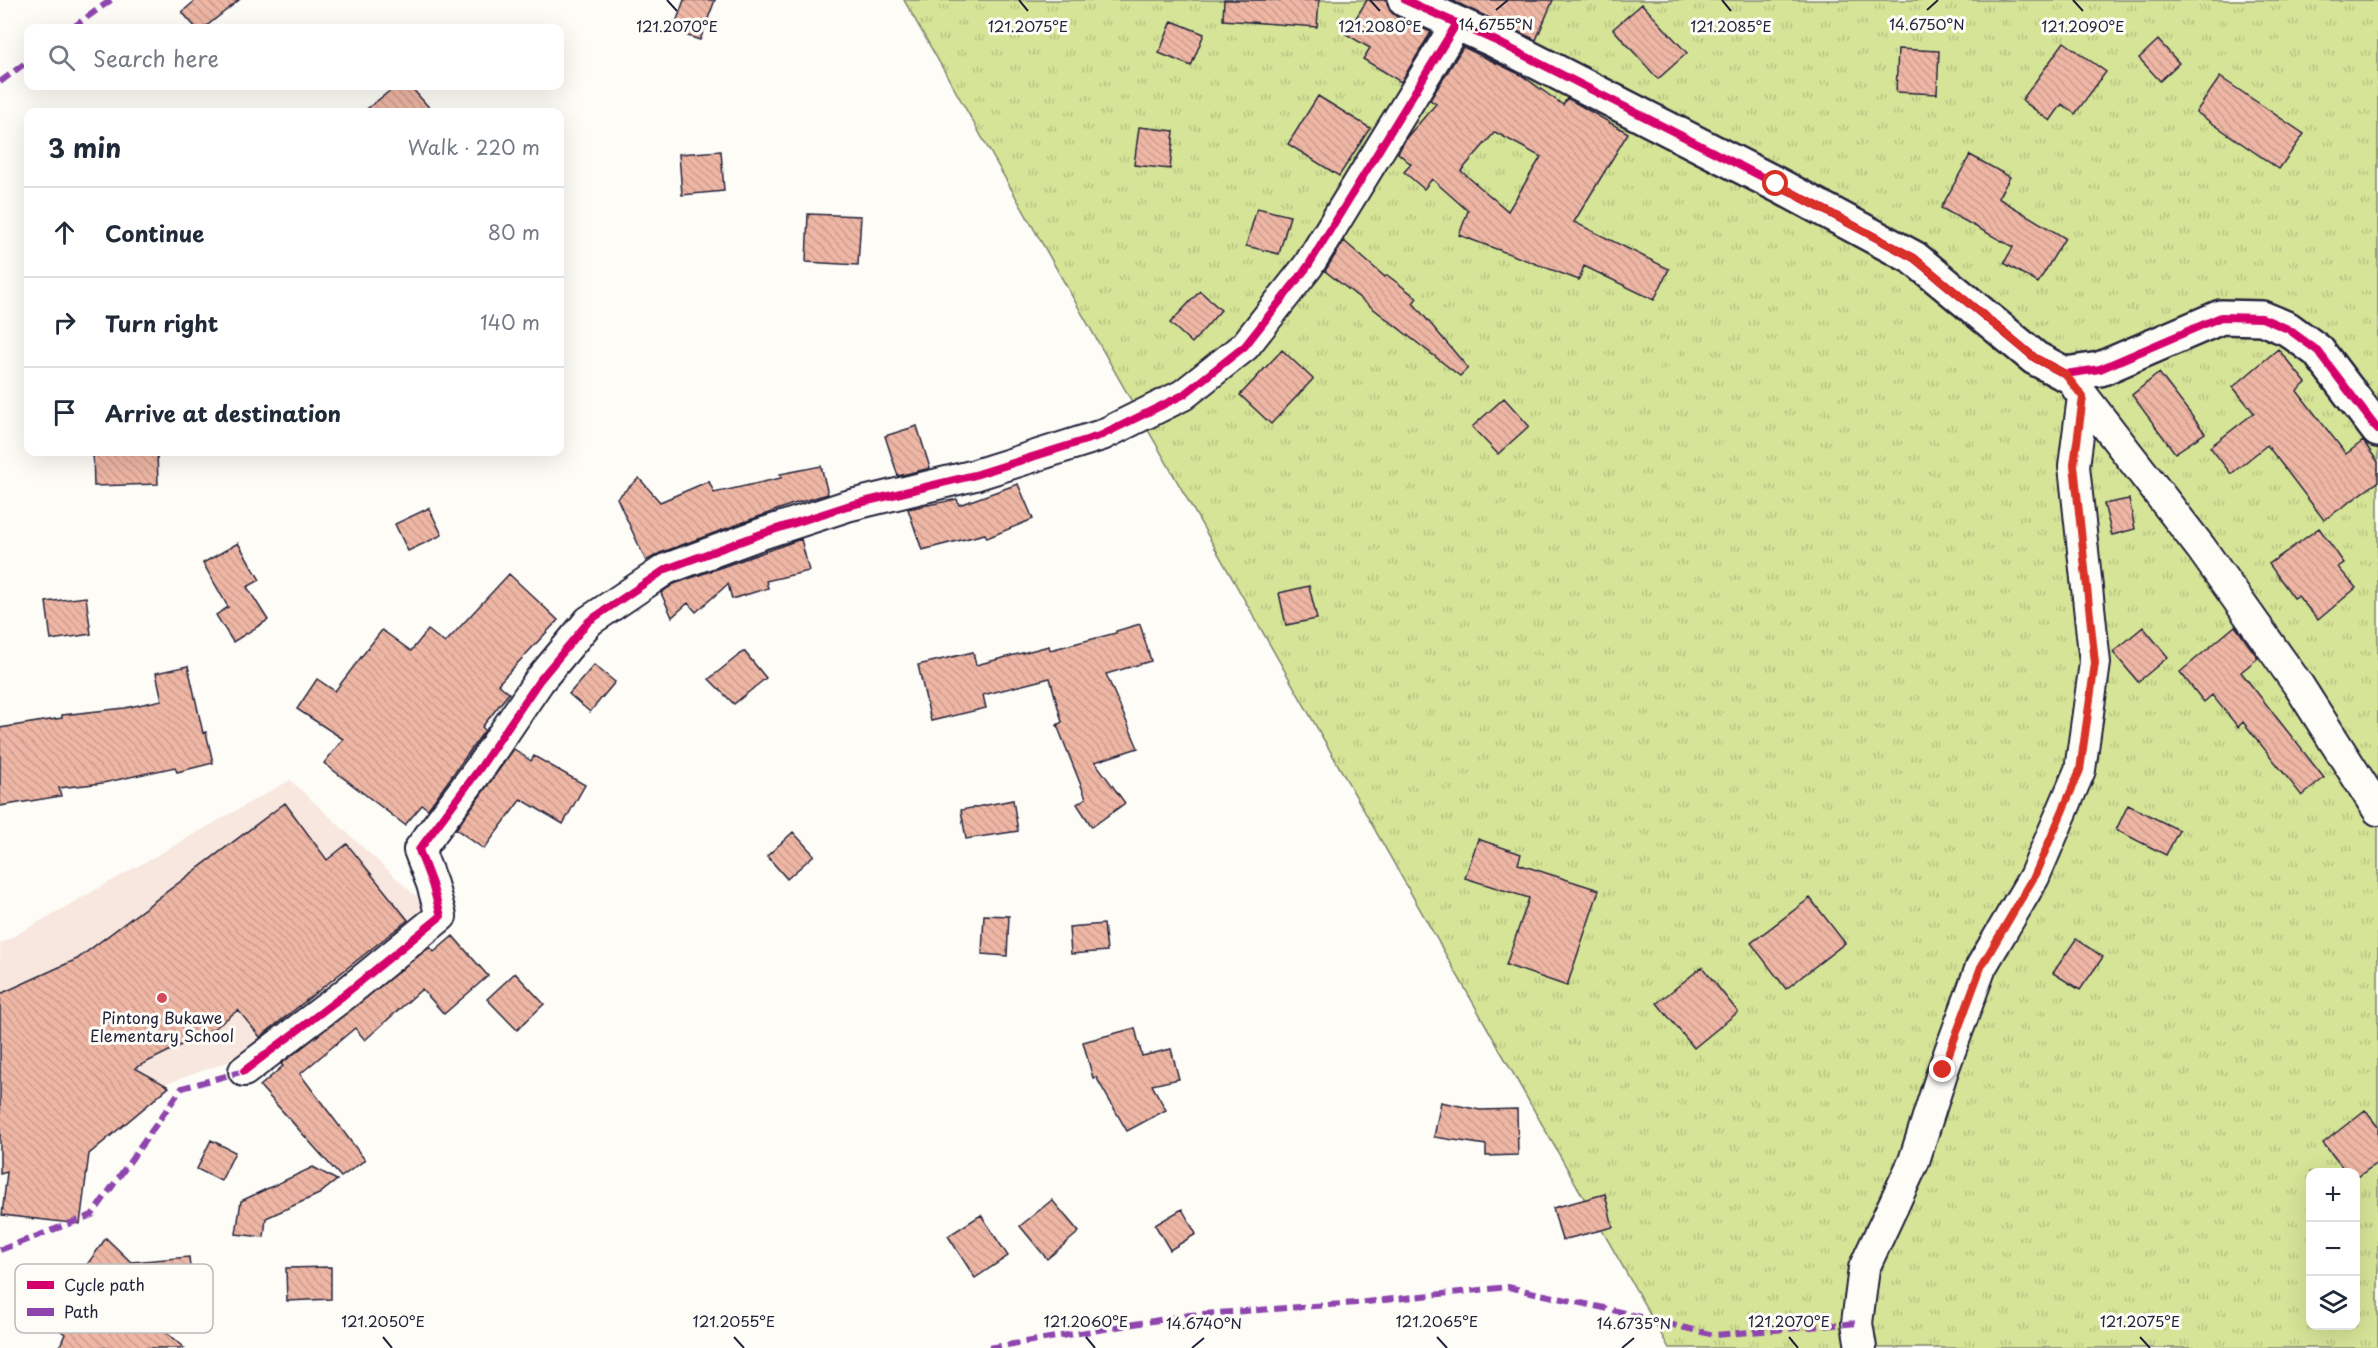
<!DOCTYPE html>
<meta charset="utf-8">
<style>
body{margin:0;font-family:"Playpen Sans",sans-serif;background:#f6f6f7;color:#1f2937}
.controls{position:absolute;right:18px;bottom:18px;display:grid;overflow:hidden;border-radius:12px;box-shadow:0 6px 24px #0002}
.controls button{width:54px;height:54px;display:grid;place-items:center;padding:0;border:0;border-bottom:2px solid #e0e1e3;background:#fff;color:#1f2937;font:30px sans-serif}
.stop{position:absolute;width:18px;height:18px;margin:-14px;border:4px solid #d93025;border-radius:50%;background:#fff}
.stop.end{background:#d93025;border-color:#fff;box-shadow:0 2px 6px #0008}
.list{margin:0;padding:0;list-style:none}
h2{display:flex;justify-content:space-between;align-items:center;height:78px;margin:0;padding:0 24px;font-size:26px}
h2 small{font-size:20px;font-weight:400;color:#747a83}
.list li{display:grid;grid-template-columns:39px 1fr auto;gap:18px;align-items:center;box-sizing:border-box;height:90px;padding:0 24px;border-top:2px solid #e0e1e3}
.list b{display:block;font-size:22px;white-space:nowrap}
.list em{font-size:20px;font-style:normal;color:#747a83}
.icon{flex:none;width:33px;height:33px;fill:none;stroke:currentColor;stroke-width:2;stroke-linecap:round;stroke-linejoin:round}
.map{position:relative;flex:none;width:2378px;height:1348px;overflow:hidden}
.search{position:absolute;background:#fff;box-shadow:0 6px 24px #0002;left:24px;top:24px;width:540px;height:66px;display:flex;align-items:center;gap:15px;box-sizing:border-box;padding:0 21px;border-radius:12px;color:#747a83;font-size:22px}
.panel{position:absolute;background:#fff;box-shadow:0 6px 24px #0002;left:24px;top:108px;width:540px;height:348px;border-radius:12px}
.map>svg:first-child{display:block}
.built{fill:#f8e7de}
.park{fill:url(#park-tufts);stroke:#7c8369;stroke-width:1.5;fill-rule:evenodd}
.building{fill:url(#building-back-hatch);stroke:#22223b;stroke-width:1.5;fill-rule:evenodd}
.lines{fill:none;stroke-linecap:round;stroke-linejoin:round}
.minor-casing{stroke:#22223b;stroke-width:34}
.tertiary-casing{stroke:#22223b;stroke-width:38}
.minor{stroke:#fdfcf7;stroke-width:30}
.tertiary{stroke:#fdfcf7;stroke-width:33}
.quiet{stroke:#8e44ad;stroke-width:6;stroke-dasharray:12 6;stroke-linecap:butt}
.cycleway-casing{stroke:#fdfcf7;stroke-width:11}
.cycleway{stroke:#d6006c;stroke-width:8}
.route{stroke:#d93025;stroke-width:8}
.ticks{fill:none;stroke:#22223b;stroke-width:2}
.poi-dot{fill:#d1495b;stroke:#fdfcf7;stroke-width:2}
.labels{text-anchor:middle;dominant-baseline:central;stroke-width:6;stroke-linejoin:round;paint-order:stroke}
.poi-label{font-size:16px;fill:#22223b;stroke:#fdfcf7}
.key{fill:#fdfcf7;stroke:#bbbbbf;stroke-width:1.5}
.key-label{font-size:16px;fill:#22223b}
.ticks-label{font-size:15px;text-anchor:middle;fill:#22223b;stroke:#fdfcf7;stroke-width:6;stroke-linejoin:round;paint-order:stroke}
</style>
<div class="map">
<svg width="2378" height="1348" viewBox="0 0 2378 1348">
<defs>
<pattern id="park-tufts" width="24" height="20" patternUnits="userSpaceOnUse" patternTransform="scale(1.5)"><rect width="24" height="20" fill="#d6e497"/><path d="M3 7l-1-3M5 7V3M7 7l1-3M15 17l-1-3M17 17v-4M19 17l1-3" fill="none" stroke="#b7c383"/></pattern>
<pattern id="building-back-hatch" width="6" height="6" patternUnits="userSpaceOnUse" patternTransform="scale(1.5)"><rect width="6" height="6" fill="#eeb6a4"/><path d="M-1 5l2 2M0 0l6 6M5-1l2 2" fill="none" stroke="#cc9c8e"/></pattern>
</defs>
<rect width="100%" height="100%" fill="#fdfcf7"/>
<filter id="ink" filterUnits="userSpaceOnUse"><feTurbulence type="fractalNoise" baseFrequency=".0167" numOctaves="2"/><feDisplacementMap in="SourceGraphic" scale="12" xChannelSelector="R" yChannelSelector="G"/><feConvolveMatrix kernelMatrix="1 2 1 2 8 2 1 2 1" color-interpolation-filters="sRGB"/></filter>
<g filter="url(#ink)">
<path class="built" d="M290 780 433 912 256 1052 0 1142V944Z"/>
<path class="park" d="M904 0H2378V1348H1669ZM2310 1172H2356V1326H2310Z"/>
<path class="building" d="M196 0H239L204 28H196L182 12Z
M684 0H715L700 40 673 31Z
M1224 0H1319L1317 27 1223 20Z
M1367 0H1387L1390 10 1397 17 1431 32 1401 82 1363 59 1370 48 1346 34Z
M1451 0H1553L1536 40Z
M1642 4 1687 53 1658 79 1613 29Z
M1172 21 1204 34 1191 66 1159 53Z
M2158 40 2179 63 2160 81 2139 58Z
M2064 42 2106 72 2075 114 2062 104 2050 121 2022 100Z
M1463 47 1521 75 1563 105 1567 98 1628 133 1574 222 1669 269 1654 300 1584 266 1579 280 1459 235 1468 211 1432 179 1424 189 1404 172 1411 164 1398 153 1407 137 1436 104 1430 100ZM1495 132 1541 157 1508 211 1461 171Z
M1898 49 1939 51 1937 94 1896 92Z
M2220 77 2304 134 2279 169 2196 112Z
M396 86H410L433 112H363Z
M1318 96 1370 128 1339 176 1288 144Z
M1139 127 1174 131 1170 169 1134 165Z
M721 151 724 191 682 195 679 154Z
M1970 155 2010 177 1998 198 2065 238 2038 283 2004 263 2013 247 1941 208Z
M1257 208 1290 216 1279 254 1246 246Z
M808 214 861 216 858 265 806 262Z
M1344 241 1385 277 1387 275 1417 298 1413 303 1468 368 1460 376 1325 271Z
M1200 291 1221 310 1192 343 1170 323Z
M2278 349 2306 383 2297 391 2346 454 2363 441 2378 462V482L2324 520 2267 445 2231 474 2210 447 2254 413 2233 387Z
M1282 350 1313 379 1271 424 1240 395Z
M2159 373 2205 433 2175 453 2132 395Z
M1504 398 1529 426 1498 454 1472 427Z
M917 426 930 468 898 476 885 436Z
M93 452H157L158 484 94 486Z
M821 466 828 494 793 504 660 553 646 561 617 498 639 478 660 502 709 481 714 493 781 478 780 474Z
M1018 484 1033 519 987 538 985 534 922 550 908 509 957 499 959 505Z
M2129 499 2135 529 2112 535 2104 504Z
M429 508 442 535 408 551 395 524Z
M2319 528 2344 563 2338 567 2356 588 2318 620 2298 596 2294 598 2269 564Z
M801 539 809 571 766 581 768 588 732 599 728 584 696 612 688 603 672 617 661 593 674 584Z
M238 543 260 580 247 587 268 620 233 642 216 615 228 607 203 563Z
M509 574 558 620 498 684 509 693 482 727 485 730 428 809 422 805 405 825 324 763 343 739 297 709 317 679 335 691 382 630 411 651 428 630 445 643Z
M1309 586 1317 619 1286 625 1279 593Z
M86 597 91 634 51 640 46 602Z
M1140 624 1151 661 1106 674 1138 748 1095 762 1125 803 1092 827 1077 804 1086 798 1057 725 1062 722 1050 678 983 695 986 708 931 721 918 665 973 652 976 665 1049 646 1050 650 1116 633V631Z
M2235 626 2258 658 2241 672 2324 778 2302 796 2243 722 2238 727 2212 695 2204 702 2180 672Z
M2143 627 2168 657 2138 682 2113 652Z
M744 651 766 678 734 704 709 679Z
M594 665 615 682 590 712 569 694Z
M188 666 203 733 206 732 213 763 177 772 175 767 103 783 59 788 61 796 0 806V728L62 718V715L125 708 162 700 156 673Z
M514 749 531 761 534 756 585 785 563 824 521 799 484 849 456 829Z
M1013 800 1018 831 966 839 961 810Z
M285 803 327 860 347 844 408 920 260 1037 238 1010 215 1028 135 1068 169 1087 89 1154 80 1224 2 1215 7 1172 0 1174V994L77 959Z
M2128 805 2179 830 2166 855 2116 830Z
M793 832 814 855 787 879 767 856Z
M1478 839 1521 854 1518 864 1599 890 1567 986 1506 965 1529 898 1465 878Z
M1810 898 1845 943 1786 989 1751 943Z
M984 915 1009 916 1007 956 982 954Z
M1104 924 1107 951 1071 954 1069 927Z
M453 936 488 976 444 1014 422 989 365 1040 355 1028 300 1074 365 1160 341 1177 260 1086 283 1066 281 1064 430 947 434 952Z
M2076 939 2103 957 2080 990 2053 973Z
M1702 967 1738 1012 1694 1048 1657 1003Z
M515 973 544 1004 517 1030 487 999Z
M1135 1028 1142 1056 1171 1049 1179 1079 1152 1085 1166 1110 1127 1131 1096 1077 1093 1078 1083 1042Z
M1441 1102 1480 1110 1517 1109 1518 1155 1486 1156V1145L1434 1137Z
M2365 1110 2378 1127V1162L2355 1179V1173H2347L2323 1143Z
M211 1140 235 1152 221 1181 197 1169Z
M313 1167 337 1180 319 1194 266 1218 264 1237 236 1234 241 1201Z
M1605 1194 1613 1227 1562 1240 1553 1208Z
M1052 1200 1079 1232 1047 1259 1020 1226Z
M1182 1209 1196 1234 1170 1250 1155 1225Z
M981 1215 1008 1256 975 1278 948 1236Z
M106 1238 131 1262 189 1257 192 1287 122 1294 184 1348H59L65 1334 47 1321Z
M331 1267V1299L287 1301 286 1268Z"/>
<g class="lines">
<g class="minor-casing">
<path id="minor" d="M2077 388 2201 548 2299 686 2378 810
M244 1071 344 995 441 916 432 884 419 850 480 768 539 681 589 621 666 569 761 534 847 506 975 475 1102 435 1183 395 1245 346 1308 266 1457 23
M1861 1348 1857 1323 1864 1268 1914 1161 1943 1070 1981 967 2034 877 2080 770 2095 663 2074 466 2083 397"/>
</g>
<g class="tertiary-casing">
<path id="tertiary" d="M1405 0 1496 41 1776 184 1914 258 2035 358 2065 374 2100 369 2221 317 2262 318 2288 329 2318 351 2378 430"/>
</g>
<use href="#minor" class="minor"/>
<use href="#tertiary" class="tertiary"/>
<path class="quiet" d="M72 28 111 0
M0 82 28 61
M0 1250 92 1215 182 1088 244 1071
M989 1348 1189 1315 1356 1303 1508 1287 1604 1308 1714 1335 1857 1323"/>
<g class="cycleway-casing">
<path id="cycleway" d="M1405 0 1496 41 1776 184 1914 258 2035 358 2065 374 2100 369 2221 317 2262 318 2288 329 2318 351 2378 430
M244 1071 344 995 441 916 432 884 419 850 480 768 539 681 589 621 666 569 761 534 847 506 975 475 1102 435 1183 395 1245 346 1308 266 1457 23"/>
</g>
<use href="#cycleway" class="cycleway"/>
</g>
</g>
<g class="lines" filter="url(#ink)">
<path class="route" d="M1776 184 1914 258 2035 358 2065 374 2083 397 2074 465 2095 663 2080 770 2034 877 1981 967 1943 1070"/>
</g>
<path class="ticks" d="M667 0 677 11M1019 0 1028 11M1370 0 1380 11M1722 0 1731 11M2073 0 2083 11M1496 10 1508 0M1927 10 1938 0M383 1337 392 1348M734 1337 744 1348M1086 1337 1095 1348M1437 1337 1447 1348M1789 1337 1798 1348M2140 1337 2150 1348M1192 1348 1204 1338M1622 1348 1634 1338"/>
<circle class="poi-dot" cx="162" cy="998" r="6"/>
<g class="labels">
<g class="poi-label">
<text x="162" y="1017">Pintong Bukawe<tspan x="162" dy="18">Elementary School</tspan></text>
</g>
</g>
<rect x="15" y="1264" width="198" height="69" rx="9" class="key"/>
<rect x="27" y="1281" width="27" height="8" fill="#d6006c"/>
<rect x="27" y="1308" width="27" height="8" fill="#8e44ad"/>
<g class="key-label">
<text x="64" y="1291">Cycle path</text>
<text x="64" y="1318">Path</text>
</g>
<g class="ticks-label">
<text x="1496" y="30">14.6755°N</text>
<text x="1927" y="30">14.6750°N</text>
<text x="677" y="32">121.2070°E</text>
<text x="1028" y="32">121.2075°E</text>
<text x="1380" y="32">121.2080°E</text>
<text x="1731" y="32">121.2085°E</text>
<text x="2083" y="32">121.2090°E</text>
<text x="383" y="1327">121.2050°E</text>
<text x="734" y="1327">121.2055°E</text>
<text x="1086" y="1327">121.2060°E</text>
<text x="1437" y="1327">121.2065°E</text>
<text x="1789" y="1327">121.2070°E</text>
<text x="2140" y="1327">121.2075°E</text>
<text x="1204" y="1329">14.6740°N</text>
<text x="1634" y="1329">14.6735°N</text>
</g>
</svg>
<div class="controls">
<button>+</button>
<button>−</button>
<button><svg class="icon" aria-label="layers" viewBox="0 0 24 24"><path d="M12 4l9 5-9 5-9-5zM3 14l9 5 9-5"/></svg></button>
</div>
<div class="stop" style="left:1776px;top:184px"></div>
<div class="stop end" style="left:1943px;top:1070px"></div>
<div class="search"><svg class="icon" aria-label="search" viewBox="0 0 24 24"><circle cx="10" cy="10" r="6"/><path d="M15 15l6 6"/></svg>Search here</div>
<section class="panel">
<h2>3 min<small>Walk · 220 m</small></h2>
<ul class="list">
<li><svg class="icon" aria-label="ahead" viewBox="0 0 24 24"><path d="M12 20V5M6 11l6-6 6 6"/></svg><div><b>Continue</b></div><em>80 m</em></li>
<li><svg class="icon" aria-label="right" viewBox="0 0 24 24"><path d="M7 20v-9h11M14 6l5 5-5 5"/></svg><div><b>Turn right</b></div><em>140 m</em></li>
<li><svg class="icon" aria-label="arrive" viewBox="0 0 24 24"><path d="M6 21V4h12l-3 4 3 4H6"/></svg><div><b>Arrive at destination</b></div></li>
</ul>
</section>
</div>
